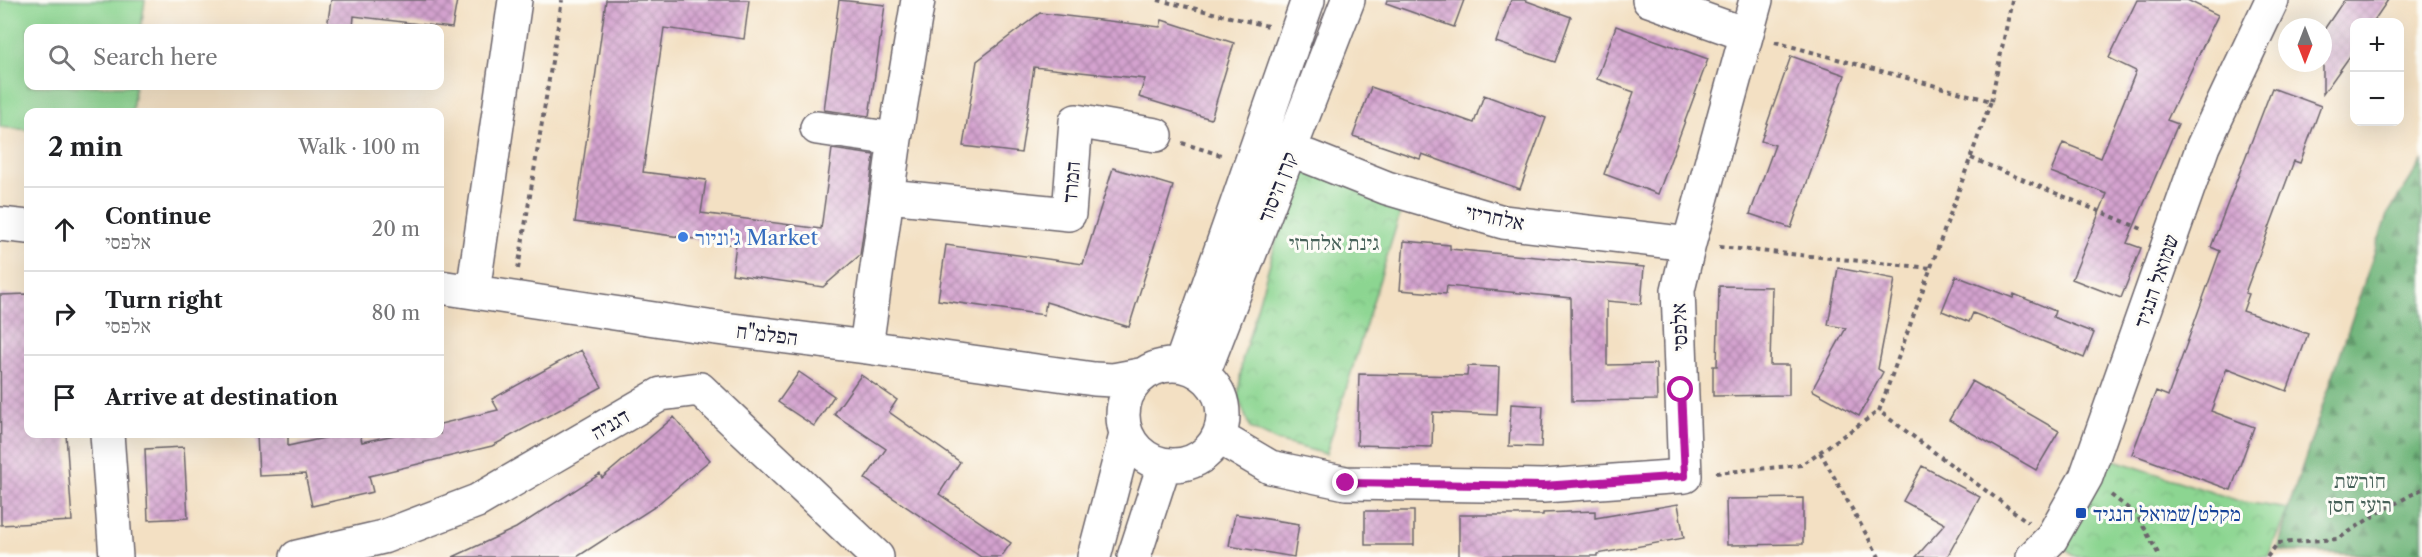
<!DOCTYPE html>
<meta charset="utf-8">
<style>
body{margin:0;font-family:"Libre Caslon Text","Frank Ruhl Libre",serif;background:#f2f2f2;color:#202124}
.controls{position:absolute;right:18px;top:18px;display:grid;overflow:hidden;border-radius:12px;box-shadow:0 6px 24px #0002}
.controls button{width:54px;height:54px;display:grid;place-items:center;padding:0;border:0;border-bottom:2px solid #e0e0e0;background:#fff;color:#202124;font:30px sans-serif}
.compass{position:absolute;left:2278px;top:18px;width:54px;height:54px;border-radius:50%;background:#fff;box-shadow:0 6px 24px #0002;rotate:180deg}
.stop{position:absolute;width:18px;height:18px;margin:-14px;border:4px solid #b5179e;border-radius:50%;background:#fff}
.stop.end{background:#b5179e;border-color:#fff;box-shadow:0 2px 6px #0008}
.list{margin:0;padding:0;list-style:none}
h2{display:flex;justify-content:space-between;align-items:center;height:78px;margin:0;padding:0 24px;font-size:26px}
h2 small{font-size:20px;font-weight:400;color:#757577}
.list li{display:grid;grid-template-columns:39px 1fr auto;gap:18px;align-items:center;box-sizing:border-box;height:84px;padding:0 24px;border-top:2px solid #e0e0e0}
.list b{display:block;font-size:22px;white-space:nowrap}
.list p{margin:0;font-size:20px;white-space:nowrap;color:#757577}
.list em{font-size:20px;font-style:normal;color:#757577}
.icon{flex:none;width:33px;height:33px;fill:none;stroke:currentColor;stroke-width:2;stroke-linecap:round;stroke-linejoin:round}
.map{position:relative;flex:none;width:2422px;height:557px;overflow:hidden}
.search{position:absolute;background:#fff;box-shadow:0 6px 24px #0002;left:24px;top:24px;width:420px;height:66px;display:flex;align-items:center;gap:15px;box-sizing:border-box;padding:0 21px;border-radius:12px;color:#757577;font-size:22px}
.panel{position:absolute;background:#fff;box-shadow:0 6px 24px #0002;left:24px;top:108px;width:420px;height:330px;border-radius:12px}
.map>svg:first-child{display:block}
.forest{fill:url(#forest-firs);stroke:#4a6c5b;stroke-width:1.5}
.park{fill:url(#park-crowns);stroke:#577c66;stroke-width:1.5}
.pitch{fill:#8cd591;stroke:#577c66;stroke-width:1.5}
.building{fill:url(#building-cross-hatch)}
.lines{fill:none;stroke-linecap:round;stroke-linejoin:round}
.minor-casing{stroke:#6b646b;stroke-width:36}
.path{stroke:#6b646b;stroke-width:4;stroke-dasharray:4.5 4.5;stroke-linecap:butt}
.minor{stroke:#fff;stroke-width:33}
.route{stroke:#b5179e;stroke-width:8}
.shop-dot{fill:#3f7fe0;stroke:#fdfcf7;stroke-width:2}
.transit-dot{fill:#1a4fb4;stroke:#fdfcf7;stroke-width:2}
.labels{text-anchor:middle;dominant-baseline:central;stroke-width:6;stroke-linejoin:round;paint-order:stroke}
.street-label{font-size:21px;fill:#22223b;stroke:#fdfcf7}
.shop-label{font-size:21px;fill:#366cbe;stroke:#fdfcf7;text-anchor:start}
.park-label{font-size:21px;fill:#476159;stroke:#fdfcf7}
.transit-label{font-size:21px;fill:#164399;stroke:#fdfcf7;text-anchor:start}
</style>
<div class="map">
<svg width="2422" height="557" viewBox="0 0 2422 557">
<defs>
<pattern id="forest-firs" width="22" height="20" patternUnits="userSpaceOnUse" patternTransform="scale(1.5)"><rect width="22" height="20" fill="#71b67b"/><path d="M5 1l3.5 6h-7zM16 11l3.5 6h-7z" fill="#5c9466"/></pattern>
<pattern id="park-crowns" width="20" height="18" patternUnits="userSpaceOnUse" patternTransform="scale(1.5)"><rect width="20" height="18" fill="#8cd591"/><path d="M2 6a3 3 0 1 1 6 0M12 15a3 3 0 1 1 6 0" fill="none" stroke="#78b77e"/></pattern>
<pattern id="building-cross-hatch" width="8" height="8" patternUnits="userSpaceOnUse" patternTransform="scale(1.5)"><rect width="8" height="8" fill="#d4a3cf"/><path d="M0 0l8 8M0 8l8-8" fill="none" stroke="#ac84a9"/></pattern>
</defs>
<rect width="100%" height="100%" fill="#fdfcf7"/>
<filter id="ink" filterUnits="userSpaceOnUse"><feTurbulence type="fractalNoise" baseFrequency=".0167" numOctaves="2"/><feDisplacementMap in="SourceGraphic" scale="12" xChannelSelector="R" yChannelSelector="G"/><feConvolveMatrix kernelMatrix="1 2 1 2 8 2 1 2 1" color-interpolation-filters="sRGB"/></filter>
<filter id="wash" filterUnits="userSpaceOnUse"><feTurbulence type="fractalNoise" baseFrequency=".008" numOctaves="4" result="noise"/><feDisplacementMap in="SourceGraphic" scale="24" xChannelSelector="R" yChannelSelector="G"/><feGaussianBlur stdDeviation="1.35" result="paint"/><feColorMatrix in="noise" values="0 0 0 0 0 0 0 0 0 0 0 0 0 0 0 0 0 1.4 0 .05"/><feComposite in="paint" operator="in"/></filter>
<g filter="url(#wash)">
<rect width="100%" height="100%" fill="#f3e0c3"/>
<path class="forest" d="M2422 161V557L2278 551 2288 509 2387 215Z"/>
<path class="park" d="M1298 164 1404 201 1326 454 1277 441 1250 428 1238 397 1242 361Z
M2108 458 2239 501 2288 509 2268 557H2076L2066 549Z"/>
<path class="pitch" d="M0 0H145L141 28H28V86H135L132 112H28V130L0 127Z"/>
<g id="blocks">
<path class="building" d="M331 0H457L452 28 354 16 353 28H327Z
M606 0H749L744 39 664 28 643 172 706 180 701 213 821 229 832 149 874 155 860 255 823 287 732 274 736 245 575 222Z
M839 0 885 5 869 116 824 110Z
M1387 0H1464L1454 27 1386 3Z
M1511 0H1524L1571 17 1555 62 1496 42Z
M2137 0H2187L2218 15 2167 120 2178 124 2127 243 2141 248 2121 298 2072 279 2107 194 2051 172 2063 143 2101 158 2136 71 2109 58Z
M2344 0H2388L2373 22H2355V49L2323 94V31Z
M1040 13 1160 27 1162 20 1234 43 1211 119 1139 97 1145 79 1034 67 1021 153 963 146 977 61Z
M1616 26 1708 59 1658 194 1604 174 1634 92 1597 79Z
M1791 56 1845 75 1791 228 1750 214 1775 145 1761 141Z
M1371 87 1474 123 1484 95 1546 118 1520 189 1422 154 1420 159 1353 136Z
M2272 88 2321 106 2300 163 2294 161 2245 293 2249 294 2243 311 2308 334 2287 391 2227 368 2211 411 2254 427 2231 490 2132 454 2156 391 2168 396 2220 251 2211 247Z
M1113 168 1173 186 1129 327 1046 302 1044 315 938 300 946 245 1083 264Z
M1404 241 1450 245V249L1644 267 1641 304 1607 301V365L1656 364 1657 400 1572 401 1571 298 1447 286 1446 294 1400 290Z
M1838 268 1895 279 1878 369 1883 372 1859 416 1812 390 1846 328 1828 325Z
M1956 276 2013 298 2014 294 2055 311 2053 317 2094 333 2084 358 1973 313 1969 322 1942 311Z
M1719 286 1772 287 1770 365H1789V395L1713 396V366H1717Z
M28 294V434H66L72 521 1 525 0 295Z
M581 350 602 387 492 446 369 476 373 492 312 506 305 474 259 476 257 434H288V446L342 434H360L362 442 399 434H440V424L498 410 492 399Z
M1468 366 1499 367 1497 415 1433 412 1432 447 1357 445 1359 374 1467 376Z
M799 372 834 396 814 426 778 402Z
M861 375 897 400 889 412 960 462 939 494 1011 543 1001 557H981L865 479 886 449 834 414Z
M1972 381 2059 431 2036 470 1949 420Z
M1511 404 1543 406 1541 447 1509 446Z
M674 417 710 460 653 508 577 557H453L516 528 600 474 602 478Z
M184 447 188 518 148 520 145 449Z
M1922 466 1980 497 1947 557H1916L1945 524 1903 501Z
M1803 498V544L1727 545 1726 499Z
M1678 504 1684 538 1597 554V556H1459V515H1543V513L1595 511V518Z
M1365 511H1414V545H1365Z
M1235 514 1299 524 1294 557 1229 546Z"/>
</g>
</g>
<g filter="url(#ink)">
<use href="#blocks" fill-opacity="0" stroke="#6b646b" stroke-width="1.5"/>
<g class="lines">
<g class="minor-casing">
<path id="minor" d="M1649 0 1745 34
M817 128 895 139
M1309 157 1387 188 1503 222 1689 244
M888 196 1069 214 1076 121 1156 135
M0 224 28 227
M440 287 708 327 866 347 1094 379 1113 380 1140 375
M473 292 515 0
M866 347 895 139 918 0
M1181 364 1308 0
M1123 415a50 50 0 1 1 100 0a50 50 0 1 1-100 0Z
M1203 374 1348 0
M107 434 116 557
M1219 437 1270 467 1346 483 1543 486 1685 476 1678 290 1689 244 1756 0
M297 557 383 537 477 501 661 394 700 389 877 557
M1094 557 1126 435
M1134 557 1164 465
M2033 557 2051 539 2086 477 2203 146 2272 0"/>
</g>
<path class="path" d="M1158 0 1268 26
M1775 42 1991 101 1879 411 2028 522
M1991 101 2012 0
M1182 143 1224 156
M1971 158 2142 229
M1719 247 1931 268
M518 269 562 0
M1820 452 1879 557
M1716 473 1801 465 1879 411
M2111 495 2137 515 2160 557
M2267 557 2278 543 2338 539 2378 513 2422 489"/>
<use href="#minor" class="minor"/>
</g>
</g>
<g class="lines" filter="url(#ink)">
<path class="route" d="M1346 483 1543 486 1685 476 1681 390"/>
</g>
<circle class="shop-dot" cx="683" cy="237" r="6"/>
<rect class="transit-dot" x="2075" y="507" width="12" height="12" rx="3"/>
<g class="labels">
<g class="street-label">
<text transform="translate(1071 182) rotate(-85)">המרד</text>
<text transform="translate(1277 187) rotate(-69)">קרן היסוד</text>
<text transform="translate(1495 217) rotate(12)">אלחריזי</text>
<text transform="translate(2156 281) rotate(-71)">שמואל הנגיד</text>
<text transform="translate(1679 327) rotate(-92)">אלפסי</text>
<text transform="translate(767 334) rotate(7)">הפלמ"ח</text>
<text transform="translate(610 424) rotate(-30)">דגניה</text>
</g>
<g class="shop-label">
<text x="695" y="237">ג'וניור Market</text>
</g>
<g class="park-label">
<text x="1334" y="242">גינת אלחרזי</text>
<text x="2360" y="480">חורשת<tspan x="2360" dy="24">רועי חסן</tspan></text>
</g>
<g class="transit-label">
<text x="2093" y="513">מקלט/שמואל הנגיד</text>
</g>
</g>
</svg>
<div class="controls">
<button>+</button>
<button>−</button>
</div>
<svg class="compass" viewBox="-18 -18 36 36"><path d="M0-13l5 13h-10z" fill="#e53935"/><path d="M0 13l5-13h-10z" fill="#757577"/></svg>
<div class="stop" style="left:1681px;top:390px"></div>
<div class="stop end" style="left:1346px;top:483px"></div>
<div class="search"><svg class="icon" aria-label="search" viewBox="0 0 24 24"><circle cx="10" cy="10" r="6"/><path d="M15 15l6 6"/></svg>Search here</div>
<section class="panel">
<h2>2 min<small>Walk · 100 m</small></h2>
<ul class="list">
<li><svg class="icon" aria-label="ahead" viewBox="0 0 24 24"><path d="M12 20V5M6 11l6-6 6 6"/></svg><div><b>Continue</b><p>אלפסי</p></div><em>20 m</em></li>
<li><svg class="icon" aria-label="right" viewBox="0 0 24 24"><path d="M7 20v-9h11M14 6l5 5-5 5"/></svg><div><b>Turn right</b><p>אלפסי</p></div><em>80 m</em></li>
<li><svg class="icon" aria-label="arrive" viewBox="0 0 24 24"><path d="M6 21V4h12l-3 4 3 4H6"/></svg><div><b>Arrive at destination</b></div></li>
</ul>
</section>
</div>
